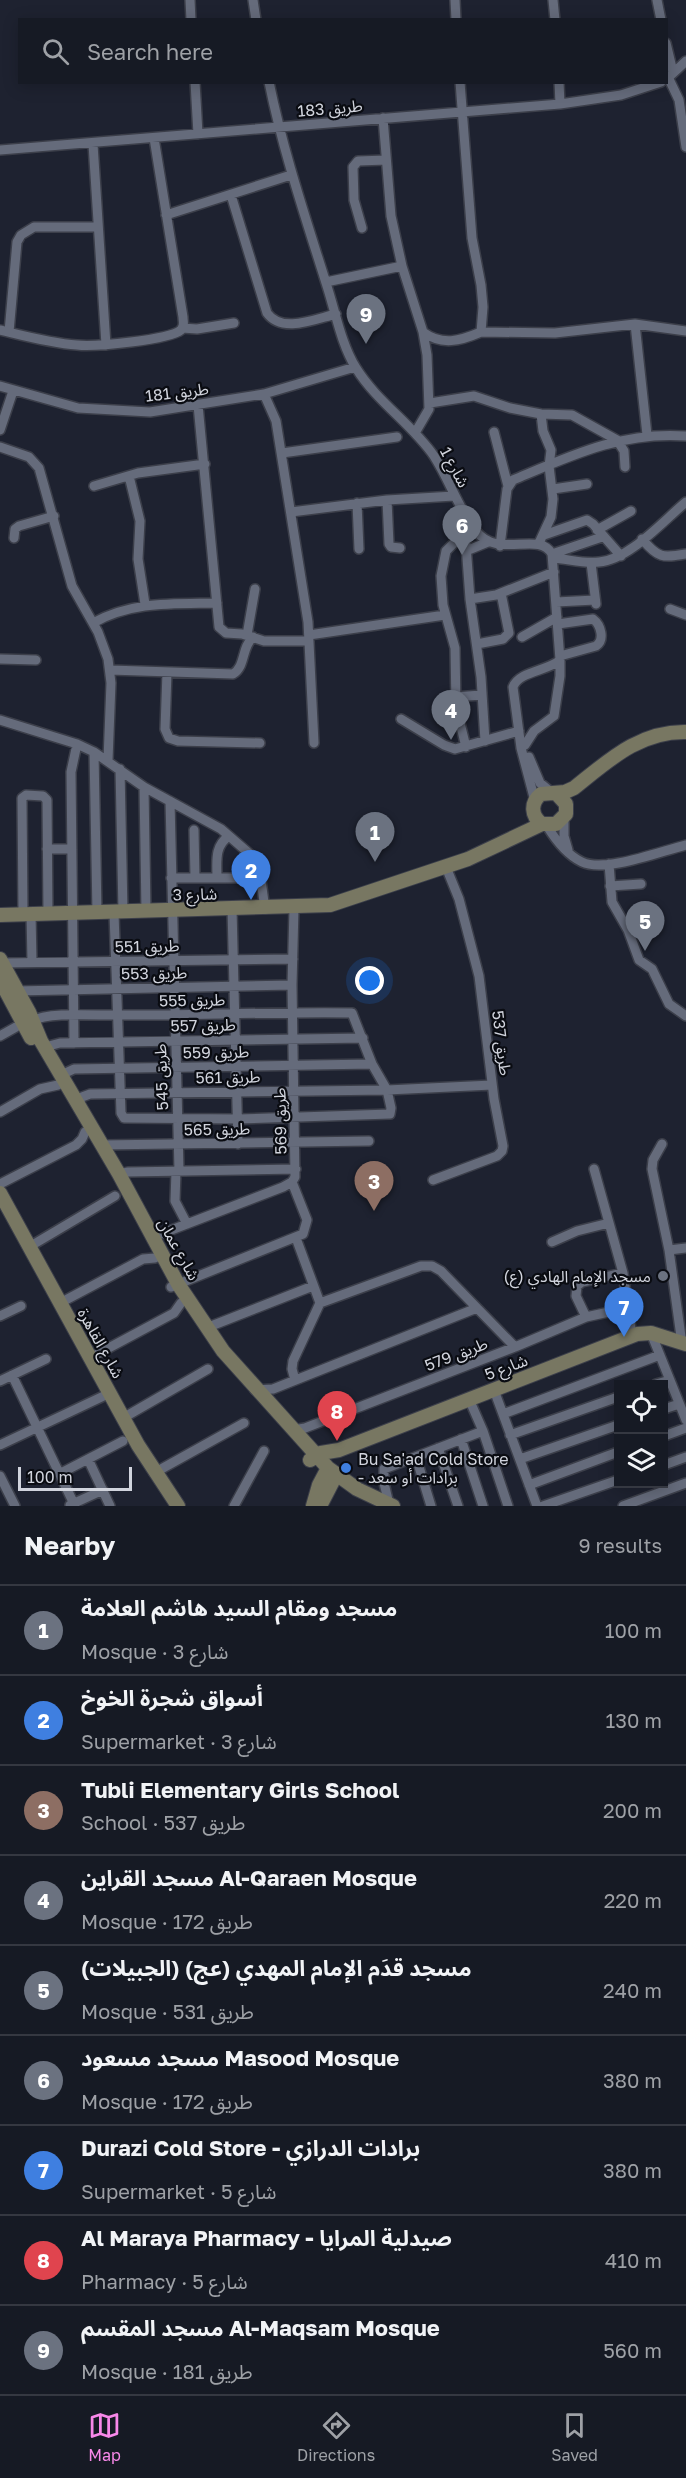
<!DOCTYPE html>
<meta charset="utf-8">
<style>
body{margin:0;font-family:"Golos Text","Noto Sans Arabic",sans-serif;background:#1f232c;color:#f1f3f6}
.controls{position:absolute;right:18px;bottom:18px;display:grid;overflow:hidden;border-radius:0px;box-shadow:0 3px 15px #0003}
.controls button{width:54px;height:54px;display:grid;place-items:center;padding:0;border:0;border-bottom:2px solid #353841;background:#161a24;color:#f1f3f6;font:30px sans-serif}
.scale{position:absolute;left:18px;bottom:15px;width:114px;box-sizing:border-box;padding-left:6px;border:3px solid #d1d4dd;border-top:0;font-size:16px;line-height:21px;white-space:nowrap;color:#d1d4dd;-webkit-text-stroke:4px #0a0c12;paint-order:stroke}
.you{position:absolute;left:370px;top:981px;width:21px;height:21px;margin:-15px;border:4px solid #fff;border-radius:50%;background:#1a73e8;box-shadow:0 0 0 9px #1a73e833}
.badge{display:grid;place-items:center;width:39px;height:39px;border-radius:50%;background:#f888e9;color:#fff;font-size:20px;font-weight:700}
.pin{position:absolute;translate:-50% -50px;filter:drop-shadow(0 2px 3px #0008)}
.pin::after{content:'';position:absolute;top:32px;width:21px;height:18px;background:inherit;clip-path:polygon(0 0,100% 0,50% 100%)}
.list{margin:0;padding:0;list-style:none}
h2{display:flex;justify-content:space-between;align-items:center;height:78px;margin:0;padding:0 24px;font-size:26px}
h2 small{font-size:20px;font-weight:400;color:#9ea1a6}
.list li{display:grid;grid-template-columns:39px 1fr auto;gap:18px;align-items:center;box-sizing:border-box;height:90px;padding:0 24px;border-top:2px solid #353841}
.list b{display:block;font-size:22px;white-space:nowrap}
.list p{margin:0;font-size:20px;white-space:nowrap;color:#9ea1a6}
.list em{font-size:20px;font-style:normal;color:#9ea1a6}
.icon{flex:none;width:33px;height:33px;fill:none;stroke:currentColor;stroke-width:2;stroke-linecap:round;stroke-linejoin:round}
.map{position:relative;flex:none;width:686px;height:1506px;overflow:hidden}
.search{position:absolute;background:#161a24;box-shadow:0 3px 15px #0003;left:18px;right:18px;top:18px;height:66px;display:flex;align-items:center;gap:15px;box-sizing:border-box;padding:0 21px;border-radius:0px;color:#9ea1a6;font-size:22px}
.sheet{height:888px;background:#161a24}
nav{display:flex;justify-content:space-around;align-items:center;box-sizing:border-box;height:84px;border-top:2px solid #353841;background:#161a24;font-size:16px;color:#9ea1a6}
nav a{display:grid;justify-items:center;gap:3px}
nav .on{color:#f888e9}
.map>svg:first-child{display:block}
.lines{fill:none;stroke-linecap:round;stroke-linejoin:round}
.street-casing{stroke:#3c3f4a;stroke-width:12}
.secondary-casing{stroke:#3c3f4a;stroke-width:16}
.street{stroke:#656b7b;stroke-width:9}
.secondary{stroke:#787762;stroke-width:14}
.worship-dot{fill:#6b7280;stroke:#0a0c12;stroke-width:2}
.shop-dot{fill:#3f7fe0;stroke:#0a0c12;stroke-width:2}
.labels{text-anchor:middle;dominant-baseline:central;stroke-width:4.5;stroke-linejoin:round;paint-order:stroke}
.street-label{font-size:16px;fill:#d1d4dd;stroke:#0a0c12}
.poi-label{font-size:16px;fill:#d1d4dd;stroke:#0a0c12;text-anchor:end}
</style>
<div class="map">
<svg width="686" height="1506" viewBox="0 0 686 1506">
<rect width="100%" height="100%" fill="#1e2230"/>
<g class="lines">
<g class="street-casing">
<path id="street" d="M190 0 191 20
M253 0 256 20
M455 0 456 20
M553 0 555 20
M657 0 661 20
M666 43 673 72
M670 76 686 61
M668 77 679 100 686 147
M195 82 198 134
M269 82C283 151 305 216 326 283 335 310 341 344 356 368 377 402 412 424 434 456 450 481 458 508 476 531 498 560 539 530 552 554L560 660C548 671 519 671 513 687L521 748 535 801
M559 82 560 104
M383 118 391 216 402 266 423 332 427 355 429 409 415 433
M93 144 106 345
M0 150 560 104 621 95 661 82
M231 195 267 313C282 334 315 319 336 314
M166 215 291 175
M362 228 354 200 353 167 358 161 386 160
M326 282 402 266
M635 324 647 435
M182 328 197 329 234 323
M0 330C25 336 50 343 77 345 94 347 169 340 181 330 185 326 183 322 183 317L154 138
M9 332 17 242 21 235 34 227H97
M423 332C442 346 460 341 481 332L483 307 481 285 472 238 460 82
M481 332 555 333 635 324 686 331
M0 386 78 408 150 412 264 394 355 367
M264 394 276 421 308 622 314 743
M430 403 474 396 510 408 541 414 572 415 617 440 624 451 625 467
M198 405 219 627 226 633 242 634 264 641H309
M0 430 13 391
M494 432 508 486
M0 447 29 457 39 468 72 586 98 632 108 659 111 683 108 760
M282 453 397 437
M129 476 140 521 138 559 145 604
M94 486 138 473 205 464
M553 489 587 484
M387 500 389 544 391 547 400 548
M357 503 359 549
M291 512 387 500 454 496
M597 530 631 511
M465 531 470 599 481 677 485 741
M544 535 587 520 593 524 621 556
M14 538 15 529 19 526 54 516
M642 539C658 558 662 558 686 554
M539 543 551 517 553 499 549 466 551 450 543 431 541 414
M500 546 507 489 513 480C570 456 622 431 686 436
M466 551 488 542
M552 554 602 537
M553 558C568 559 584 564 599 562 629 560 663 521 686 502
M591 563 596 604
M470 599 496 595 554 572
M556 602 595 600
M670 609 686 615
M93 623C132 601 173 604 217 603
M558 624 593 619C601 625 605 640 596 646L560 656
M247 635 255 589
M309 635 445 615
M522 637 557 617
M477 644 503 639 509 633 501 593
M0 659 36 660
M110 670 233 674C246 666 241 648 253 637
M167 672 165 729 169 738 178 741 260 743
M455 697 481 695
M401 719 444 745 455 749 519 731
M0 720 77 744 94 752 144 787 221 829 251 855 259 866 265 909
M525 745 534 731 554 716 560 676V660
M466 747 456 707 455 648 443 605 441 576 446 551 471 526
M94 752 97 913
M529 757 540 783 551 792
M120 769 123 912
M144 787 146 912
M170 801 179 1171
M564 818V836L568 850
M547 826C555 839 567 855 582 862 605 873 661 851 686 845
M194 830 195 878
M47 849H72
M609 864 612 902 628 930 639 960 652 969 669 1004 686 1016
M171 878H262
M217 878C217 862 214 846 229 836
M610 886 641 884
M232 909 238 1144
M23 914 22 798 26 795 43 796 47 800 48 914
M31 914 32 962
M2 963 293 959
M16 991 292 985
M32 1021C49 1011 102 1016 123 1015 199 1015 276 1012 352 1013L372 1064 387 1090 391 1108 390 1114 238 1119 124 1118 121 1113 114 913
M0 1036 16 1027
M74 1043 71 772 77 744
M45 1047 60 1043 363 1038
M61 1075 74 1069 372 1064
M78 1104 82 1097 90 1094 387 1090 492 1085
M0 1112 40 1089 58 1085
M662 1144 653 1160 652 1169 669 1250 682 1344
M102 1145 369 1141
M594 1169 623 1273 632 1336
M176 1171 175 1201 187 1224
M119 1174 128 1172 296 1169
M433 1180 497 1156 502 1151 503 1146 494 1099 479 976 459 899 446 867
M0 1184 76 1145 82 1139 85 1132
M153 1237 283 1187 292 1182 295 1177 292 985 294 908
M552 1242 577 1231 609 1223
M29 1247 115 1196
M669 1250 686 1248
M171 1287 303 1234 307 1220 292 1182
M60 1303 143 1259 155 1258
M320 1303 421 1266H432L441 1271 515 1347
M0 1316 21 1306
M586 1317 576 1296 577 1286 582 1282 623 1273
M206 1328 313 1286
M651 1333 686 1420
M90 1358 174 1313 181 1303
M12 1375 74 1504
M295 1380 292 1369 293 1361 320 1303 296 1238
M0 1381 46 1359
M656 1384 670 1380
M255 1390 273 1389 477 1308
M494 1390 537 1506
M469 1399 483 1431 508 1506
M664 1409 679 1404
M503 1414 660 1355
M123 1418 208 1369
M293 1430 305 1428 515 1347 586 1317 618 1310
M510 1435 618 1397
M664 1436 686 1428
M461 1439 483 1506
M0 1445 110 1393
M438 1448 458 1506
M416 1457 431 1506
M88 1459 110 1506
M520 1459 618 1425
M664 1465 686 1457
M154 1473 244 1423
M59 1474 123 1441
M0 1476 15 1506
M529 1485 618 1452
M389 1504 384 1483V1469L483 1431
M70 1505 103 1490
M234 1506 264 1451
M543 1506 618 1480
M623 1506 686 1483"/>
</g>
<g class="secondary-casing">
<path id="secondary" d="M556 793 566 804V814L556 824H542C531 816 530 803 541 794L565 792 574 788C608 761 639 731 686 732
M0 915 330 905 468 859 542 824
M0 959 29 1012 41 1041 119 1174 178 1284 223 1351 328 1468 357 1489 393 1506
M0 980 31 1038
M0 1193 138 1445 178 1506
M310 1460 321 1453 339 1450 637 1334 651 1333 686 1344
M313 1506 319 1485 328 1468
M320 1506 336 1475"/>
</g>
<use href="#street" class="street"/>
<use href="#secondary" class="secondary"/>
</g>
<circle class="worship-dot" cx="663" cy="1276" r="6"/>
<circle class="shop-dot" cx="346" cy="1468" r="6"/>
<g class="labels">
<g class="street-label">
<text transform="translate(330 108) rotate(-5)">طريق 183</text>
<text transform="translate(177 392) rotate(-7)">طريق 181</text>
<text transform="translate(455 467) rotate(62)">شارع 1</text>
<text transform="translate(195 894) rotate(-1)">شارع 3</text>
<text transform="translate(147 946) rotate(-1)">طريق 551</text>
<text transform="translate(154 973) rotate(-1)">طريق 553</text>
<text transform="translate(192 1000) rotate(-1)">طريق 555</text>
<text transform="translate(203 1025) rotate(-1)">طريق 557</text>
<text transform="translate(502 1043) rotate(83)">طريق 537</text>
<text transform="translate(216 1052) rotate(-1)">طريق 559</text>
<text transform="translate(161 1077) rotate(-92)">طريق 545</text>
<text transform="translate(228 1077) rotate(-1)">طريق 561</text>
<text transform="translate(280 1121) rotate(-91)">طريق 569</text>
<text transform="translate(217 1129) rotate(-1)">طريق 565</text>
<text transform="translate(179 1249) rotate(61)">شارع عمان</text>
<text transform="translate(101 1343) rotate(61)">شارع القاهرة</text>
<text transform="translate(456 1354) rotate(-21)">طريق 579</text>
<text transform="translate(506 1367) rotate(-21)">شارع 5</text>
</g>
<g class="poi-label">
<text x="651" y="1276">مسجد الإمام الهادي (ع)</text>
<text x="358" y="1459" text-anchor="start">Bu Sa'ad Cold Store<tspan x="358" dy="18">- برادات أو سعد</tspan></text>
</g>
</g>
</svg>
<div class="controls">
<button><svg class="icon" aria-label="locate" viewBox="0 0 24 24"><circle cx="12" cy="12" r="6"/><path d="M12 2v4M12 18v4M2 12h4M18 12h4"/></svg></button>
<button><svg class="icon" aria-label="layers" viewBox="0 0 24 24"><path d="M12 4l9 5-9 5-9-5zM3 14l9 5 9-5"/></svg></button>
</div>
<div class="scale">100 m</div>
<div class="you"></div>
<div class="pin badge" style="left:375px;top:862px;background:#6b7280">1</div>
<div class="pin badge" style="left:251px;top:900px;background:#3f7fe0">2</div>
<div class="pin badge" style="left:374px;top:1211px;background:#8d6e63">3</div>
<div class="pin badge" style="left:451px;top:740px;background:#6b7280">4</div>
<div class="pin badge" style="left:645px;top:951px;background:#6b7280">5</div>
<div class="pin badge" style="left:462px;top:555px;background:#6b7280">6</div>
<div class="pin badge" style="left:624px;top:1337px;background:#3f7fe0">7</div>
<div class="pin badge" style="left:337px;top:1441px;background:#e0444e">8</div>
<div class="pin badge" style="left:366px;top:344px;background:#6b7280">9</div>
<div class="search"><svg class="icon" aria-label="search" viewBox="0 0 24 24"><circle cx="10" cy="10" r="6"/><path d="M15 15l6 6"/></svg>Search here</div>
</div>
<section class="sheet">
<h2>Nearby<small>9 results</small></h2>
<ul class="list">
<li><span class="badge" style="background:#6b7280">1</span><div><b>مسجد ومقام السيد هاشم العلامة</b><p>Mosque · شارع 3</p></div><em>100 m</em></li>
<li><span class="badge" style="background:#3f7fe0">2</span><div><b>أسواق شجرة الخوخ</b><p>Supermarket · شارع 3</p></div><em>130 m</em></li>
<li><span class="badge" style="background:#8d6e63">3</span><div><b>Tubli Elementary Girls School</b><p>School · طريق 537</p></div><em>200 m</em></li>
<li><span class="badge" style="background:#6b7280">4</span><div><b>مسجد القراين Al-Qaraen Mosque</b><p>Mosque · طريق 172</p></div><em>220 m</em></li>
<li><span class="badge" style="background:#6b7280">5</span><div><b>مسجد قدَم الإمام المهدي (عج) (الجبيلات)</b><p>Mosque · طريق 531</p></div><em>240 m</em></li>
<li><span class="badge" style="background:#6b7280">6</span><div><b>مسجد مسعود Masood Mosque</b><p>Mosque · طريق 172</p></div><em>380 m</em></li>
<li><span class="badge" style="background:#3f7fe0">7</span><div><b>Durazi Cold Store - برادات الدرازي</b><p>Supermarket · شارع 5</p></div><em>380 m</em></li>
<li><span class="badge" style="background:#e0444e">8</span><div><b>Al Maraya Pharmacy - صيدلية المرايا</b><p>Pharmacy · شارع 5</p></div><em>410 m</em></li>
<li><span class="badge" style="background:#6b7280">9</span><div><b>مسجد المقسم Al-Maqsam Mosque</b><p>Mosque · طريق 181</p></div><em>560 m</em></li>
</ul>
</section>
<nav>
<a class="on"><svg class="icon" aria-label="map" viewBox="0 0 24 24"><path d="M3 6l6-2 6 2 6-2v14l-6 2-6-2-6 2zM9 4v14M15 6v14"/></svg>Map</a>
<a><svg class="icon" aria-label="directions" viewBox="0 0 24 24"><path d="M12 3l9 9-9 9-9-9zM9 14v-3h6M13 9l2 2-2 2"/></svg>Directions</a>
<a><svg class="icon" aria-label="saved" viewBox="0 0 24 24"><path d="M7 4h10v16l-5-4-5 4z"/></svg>Saved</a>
</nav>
